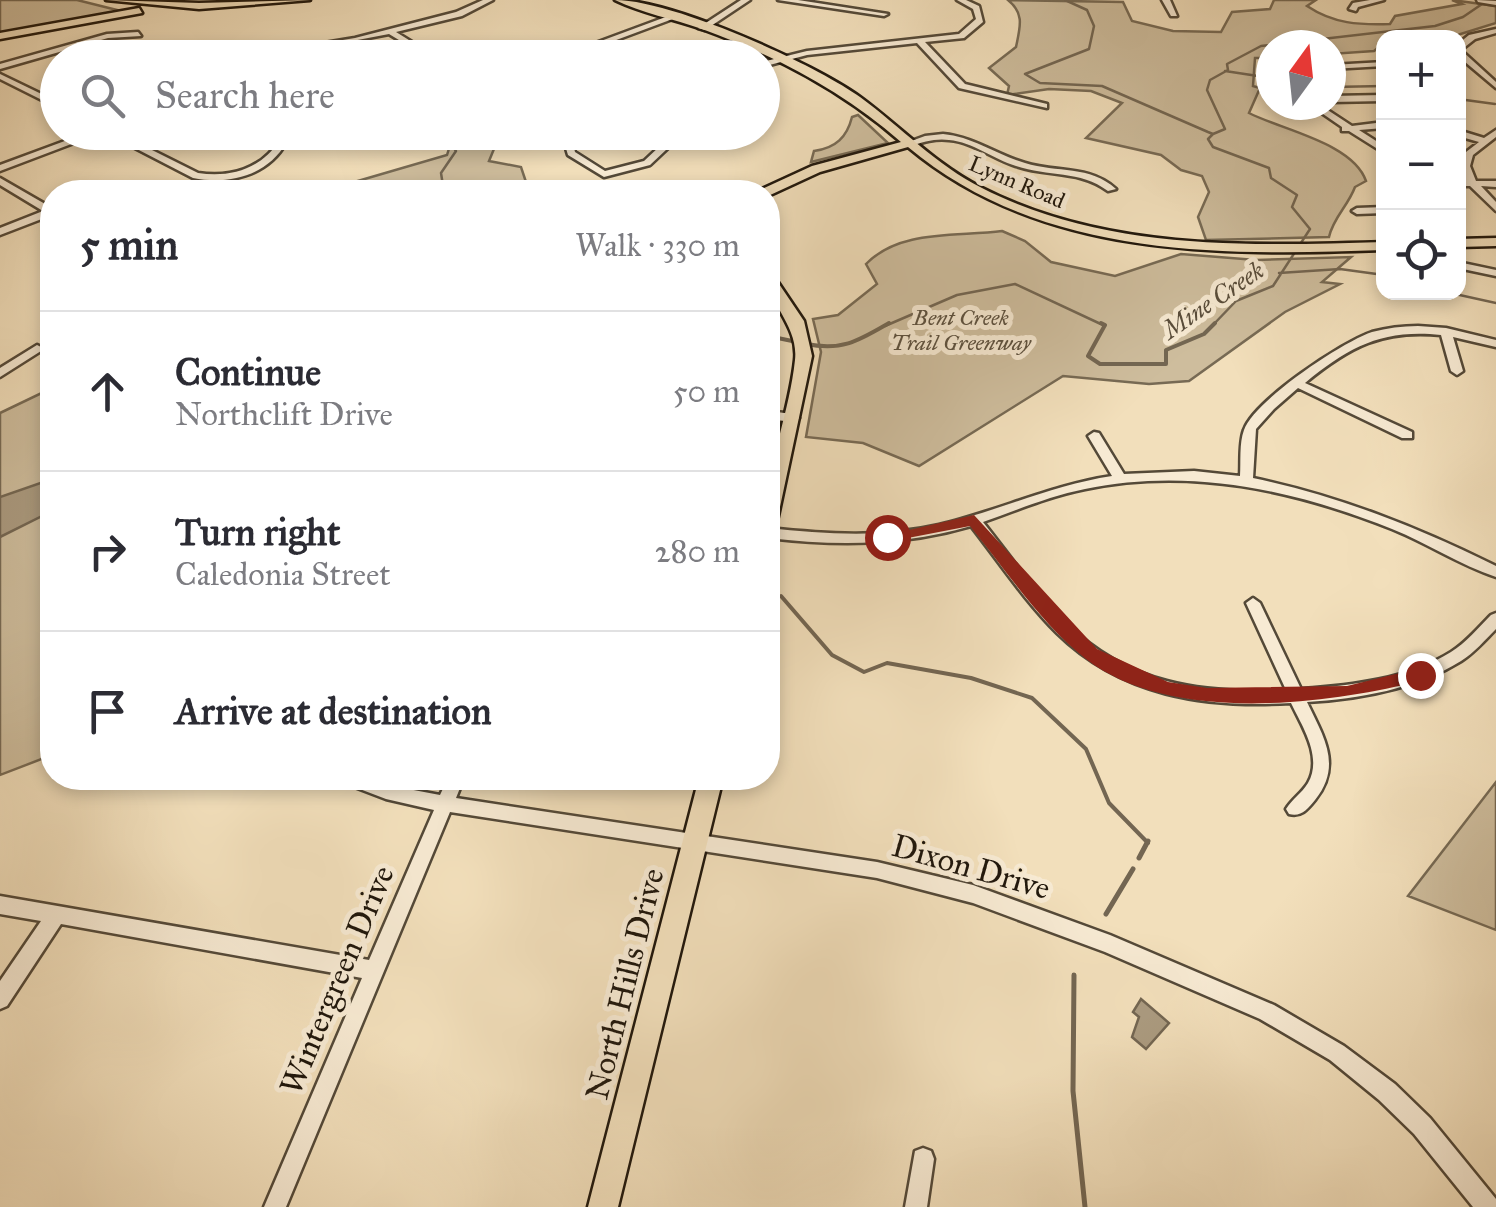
<!DOCTYPE html>
<meta charset="utf-8">
<style>
body{margin:0;font-family:"IM FELL Great Primer",serif;background:#f7f7f7;color:#2b2b33}
.controls{position:absolute;right:30px;top:30px;display:grid;overflow:hidden;border-radius:20px;box-shadow:0 5px 15px #0003}
.controls button{width:90px;height:90px;display:grid;place-items:center;padding:0;border:0;border-bottom:2px solid #e1e1e2;background:#fff;color:#2b2b33;font:50px sans-serif}
.compass{position:absolute;left:1256px;top:30px;width:90px;height:90px;border-radius:50%;background:#fff;box-shadow:0 5px 15px #0003;rotate:15deg}
.stop{position:absolute;width:30px;height:30px;margin:-22px;border:8px solid #8f2418;border-radius:50%;background:#fff}
.stop.end{background:#8f2418;border-color:#fff;box-shadow:0 2px 10px #0008}
.list{margin:0;padding:0;list-style:none}
h2{display:flex;justify-content:space-between;align-items:center;height:130px;margin:0;padding:0 40px;font-size:42px}
h2 small{font-size:32px;font-weight:400;color:#7c7c81}
.list li{display:grid;grid-template-columns:65px 1fr auto;gap:30px;align-items:center;box-sizing:border-box;height:160px;padding:0 40px;border-top:2px solid #e1e1e2}
.list b{display:block;font-size:38px;white-space:nowrap}
.list p{margin:0;font-size:32px;white-space:nowrap;color:#7c7c81}
.list em{font-size:32px;font-style:normal;color:#7c7c81}
.icon{flex:none;width:55px;height:55px;fill:none;stroke:currentColor;stroke-width:2;stroke-linecap:round;stroke-linejoin:round}
.map{position:relative;flex:none;width:1496px;height:1207px;overflow:hidden}
.search{position:absolute;background:#fff;box-shadow:0 5px 15px #0003;left:40px;top:40px;width:740px;height:110px;display:flex;align-items:center;gap:25px;box-sizing:border-box;padding:0 35px;border-radius:55px;color:#7c7c81;font-size:38px}
.panel{position:absolute;background:#fff;box-shadow:0 5px 15px #0003;left:40px;top:180px;width:740px;height:610px;border-radius:40px}
.map>svg:first-child{display:block}
.green{fill:#cebd9d;stroke:#776a54;stroke-width:2.5}
.water{fill:#ab9b80;stroke:#736652;stroke-width:2.5}
.lines{fill:none;stroke-linecap:round;stroke-linejoin:round}
.stream-far2{stroke:#736652;stroke-width:2.5}
.stream-far1{stroke:#736652;stroke-width:4}
.stream{stroke:#736652;stroke-width:5}
.minor-casing{stroke:#544938;stroke-width:5}
.major-casing{stroke:#20170c;stroke-width:5}
.minor{fill:#f7ead3;fill-rule:evenodd}
.major{fill:#f2dfbb;fill-rule:evenodd}
.route{fill:#8f2418}
.labels{text-anchor:middle;dominant-baseline:central;stroke-width:10;stroke-linejoin:round;paint-order:stroke}
.far-street-label{font-size:22px;fill:#20170c;stroke:#f7ead3}
.far-park-label{font-size:22px;font-style:italic;fill:#5d513f;stroke:#f7ead3}
.far-water-label{font-size:25px;font-style:italic;fill:#584c3a;stroke:#f7ead3}
.near-street-label{font-size:32px;fill:#20170c;stroke:#f7ead3}
</style>
<div class="map">
<svg width="1496" height="1207" viewBox="0 0 1496 1207">
<rect width="100%" height="100%" fill="#f2dfbb"/>
<filter id="stains"><feTurbulence type="fractalNoise" baseFrequency=".002" numOctaves="4"/><feColorMatrix values="0 0 0 0 .2 0 0 0 0 .09 0 0 0 0 .02 0 0 0 .5 -.17"/></filter>
<radialGradient id="worn" r=".72"><stop offset=".6" stop-color="#630" stop-opacity="0"/><stop offset="1" stop-color="#630" stop-opacity=".3"/></radialGradient>
<path class="green" d="M0 0H77L121 11 0 33Z
M1008 0 1123 2 1132 21 1173 31 1221 32 1232 12 1270 9 1274 0H1316L1307 6C1334 24 1359 25 1390 24L1395 16 1462 4 1452 0 1496 6V23L1451 37 1384 38 1383 44 1374 51 1331 54V45H1271V58H1255L1253 86 1260 88 1249 113C1282 130 1353 143 1366 181L1355 187C1348 206 1333 218 1329 237L1206 240 1198 217 1209 192 1202 176 1181 170 1161 155 1086 138 1122 103 1091 91 1049 89 1007 95 1009 86 989 68 1016 47C1020 27 1025 14 1008 0Z
M858 115 888 143 811 162 814 151C836 148 847 137 852 117Z
M433 133H509L496 144 489 161 521 167 526 182 549 192H320L447 155 451 142 432 139Z
M1002 231 1025 241 1051 262 1115 276 1181 254 1256 260 1351 257 1322 282 1340 284 1285 312 1189 381 1149 384 1063 376 919 466 863 443 806 437 821 352 813 319 838 315 877 284 866 264C900 229 957 237 1002 231Z
M52 388V755L0 775V413Z
M1496 782V930L1408 896Z"/>
<path class="water" d="M52 479V511L0 537V497Z
M1141 999 1169 1023 1146 1049 1132 1037 1139 1017 1133 1012Z"/>
<g class="lines">
<path class="stream-far2" d="M1065 0 1087 10 1094 26 1089 49 1025 74 1040 83 1102 86 1208 132 1213 134 1208 139 1213 147 1269 168 1271 178 1297 195 1292 207 1310 229 1273 286 1236 301 1212 326
M1225 71 1271 78
M1331 87 1384 86
M1458 99 1495 104
M428 132 448 141 456 151 441 173 444 192
M1213 134 1225 129 1207 90 1210 80 1228 70 1227 64 1261 46 1435 26 1463 17 1488 0
M1279 273 1340 269 1384 275
M1446 292 1496 303
M885 326 957 295 1015 284 1105 326"/>
<path class="stream-far1" d="M1101 323 1105 325 1088 356 1100 364H1166V350L1204 334 1215 323
M768 336 797 342
M806 344C843 351 858 341 889 323
M781 596 832 655 864 672 887 663 971 678 1032 698 1086 749 1109 803 1148 843"/>
<path class="stream" d="M1139 858 1148 841
M1106 914 1133 869
M1074 975 1073 1091 1085 1207"/>
<g class="minor-casing">
<path id="minor" d="M483 0H493L462 16 396 32 425 50V54H422L389 34 300 51H229L200 58H183L229 47H300L355 38 456 12Z
M741 0H750L705 30 698 28Z
M778 0H798L888 14 884 16Z
M957 0H966L979 6 983 22 964 38 925 42 965 84 1047 104V108L959 88 917 43 807 55 762 67V62L807 51 959 34 976 19 973 9Z
M1162 0H1170L1177 16H1171Z
M1370 0H1384L1358 7 1356 11 1349 9 1353 3Z
M1477 0 1496 1V5L1478 2Z
M671 15 678 17 568 58H555Z
M1496 29V33L1475 39 1461 50 1496 82V88L1458 56V44L1469 35Z
M138 32 141 36 108 38 0 69V64L107 34Z
M1384 62V66L1331 69V65Z
M0 74 58 102V108L0 79Z
M1384 95V101L1331 102V96Z
M1310 105H1320L1352 126 1384 122V128L1359 130 1384 146V153L1349 131H1342V127Z
M1458 130 1484 138 1496 130V137L1473 155 1470 166 1476 181H1496V187L1481 186 1496 202V211L1470 186H1458V180H1466L1460 166 1466 152 1479 142 1458 136Z
M89 132H103L0 171V165Z
M104 132H116L198 173C230 178 261 169 279 141L286 143C267 176 228 185 193 178Z
M561 132H570L575 152 605 171 644 161 675 132H685L650 165 604 177 568 155Z
M943 134C974 137 997 155 1025 163 1057 173 1090 165 1116 189L1108 191C1080 170 1048 177 1016 166 993 159 973 142 949 140 936 138 923 142 910 146L906 143 925 136Z
M0 178 52 208V215L0 235V228L43 211 0 185Z
M1384 207V213L1357 214 1352 211 1357 208Z
M1458 262 1496 270V276L1458 268Z
M1418 326 1446 328 1496 340V347L1453 337 1463 371 1457 375 1451 371 1441 335C1383 329 1350 346 1305 383L1412 432V438H1402L1298 388 1274 409 1256 429 1253 478C1339 496 1417 527 1496 566V577C1460 565 1427 543 1392 529 1294 490 1190 467 1085 489 1050 496 1017 510 983 522 1010 556 1035 592 1066 623 1127 684 1202 695 1286 690L1246 603 1253 598 1260 603 1301 689C1351 686 1408 679 1451 652 1466 643 1478 628 1491 615L1496 613V629C1485 640 1474 653 1461 661 1416 689 1359 699 1307 702 1323 736 1343 765 1315 800 1307 810 1301 817 1289 814L1286 809C1292 799 1302 793 1308 783 1323 757 1302 726 1291 703 1205 708 1121 696 1057 633 1025 601 999 562 971 526 903 546 837 546 768 538V528C825 534 883 538 939 525 998 511 1052 485 1112 476L1088 436 1094 432 1099 433 1124 474 1194 471 1240 476C1241 462 1239 443 1244 430 1254 401 1342 342 1372 332 1387 328 1402 326 1418 326Z
M37 345 41 347V351L0 377V368Z
M768 411 793 414 799 418 793 422 768 419Z
M342 778H368L387 785 440 795 448 778H464L456 798 877 862 973 885 1110 935 1274 1005 1344 1046 1395 1084 1430 1118 1496 1199V1207H1473L1414 1134 1379 1100 1330 1060 1260 1019 1105 952 973 903 877 878 450 812 286 1207H264L362 978 61 924 7 1006 0 1009V981L41 921 0 914V896L369 960 434 810 386 799 344 783Z
M923 1148 931 1151 934 1159 927 1207H905L915 1151Z"/>
</g>
<g class="major-casing">
<path id="major" d="M106 0 199 3 310 0 199 9Z
M615 0C672 0 813 63 860 97 901 127 936 165 982 188 1105 251 1248 246 1384 242V250C1220 256 1040 258 908 147L820 172 768 196V192H761L762 189 812 166 901 142C841 90 776 56 702 29 674 19 641 13 615 0Z
M139 8 142 13 0 39V33Z
M1496 238V246L1458 247V239Z
M768 274 773 275 804 321 812 356 777 521 768 527C764 469 789 417 795 360 799 325 766 303 768 274Z
M699 778H723L618 1207H588Z"/>
</g>
<use href="#minor" class="minor"/>
<use href="#major" class="major"/>
</g>
<path class="route" d="M974 515 1097 649 1168 682 1207 688 1347 686 1420 668 1428 675 1420 681C1324 705 1170 724 1086 659 1041 624 1006 570 970 526L887 542 879 537Z"/>
<g class="labels">
<g class="far-street-label">
<text transform="translate(1017 182) rotate(23)">Lynn Road</text>
</g>
<g class="far-park-label">
<text x="961" y="317">Bent Creek<tspan x="961" dy="25">Trail Greenway</tspan></text>
</g>
<g class="far-water-label">
<text transform="translate(1213 300) rotate(-34)">Mine Creek</text>
</g>
<g class="near-street-label">
<text transform="translate(971 867) rotate(16)">Dixon Drive</text>
<text transform="translate(337 980) rotate(-67)">Wintergreen Drive</text>
<text transform="translate(625 984) rotate(-76)">North Hills Drive</text>
</g>
</g>
<rect width="100%" height="100%" filter="url(#stains)"/>
<rect width="100%" height="100%" fill="url(#worn)"/>
</svg>
<div class="controls">
<button>+</button>
<button>−</button>
<button><svg class="icon" aria-label="locate" viewBox="0 0 24 24"><circle cx="12" cy="12" r="6"/><path d="M12 2v4M12 18v4M2 12h4M18 12h4"/></svg></button>
</div>
<svg class="compass" viewBox="-18 -18 36 36"><path d="M0-13l5 13h-10z" fill="#e53935"/><path d="M0 13l5-13h-10z" fill="#7c7c81"/></svg>
<div class="stop" style="left:887px;top:537px"></div>
<div class="stop end" style="left:1420px;top:675px"></div>
<div class="search"><svg class="icon" aria-label="search" viewBox="0 0 24 24"><circle cx="10" cy="10" r="6"/><path d="M15 15l6 6"/></svg>Search here</div>
<section class="panel">
<h2>5 min<small>Walk · 330 m</small></h2>
<ul class="list">
<li><svg class="icon" aria-label="ahead" viewBox="0 0 24 24"><path d="M12 20V5M6 11l6-6 6 6"/></svg><div><b>Continue</b><p>Northclift Drive</p></div><em>50 m</em></li>
<li><svg class="icon" aria-label="right" viewBox="0 0 24 24"><path d="M7 20v-9h11M14 6l5 5-5 5"/></svg><div><b>Turn right</b><p>Caledonia Street</p></div><em>280 m</em></li>
<li><svg class="icon" aria-label="arrive" viewBox="0 0 24 24"><path d="M6 21V4h12l-3 4 3 4H6"/></svg><div><b>Arrive at destination</b></div></li>
</ul>
</section>
</div>
